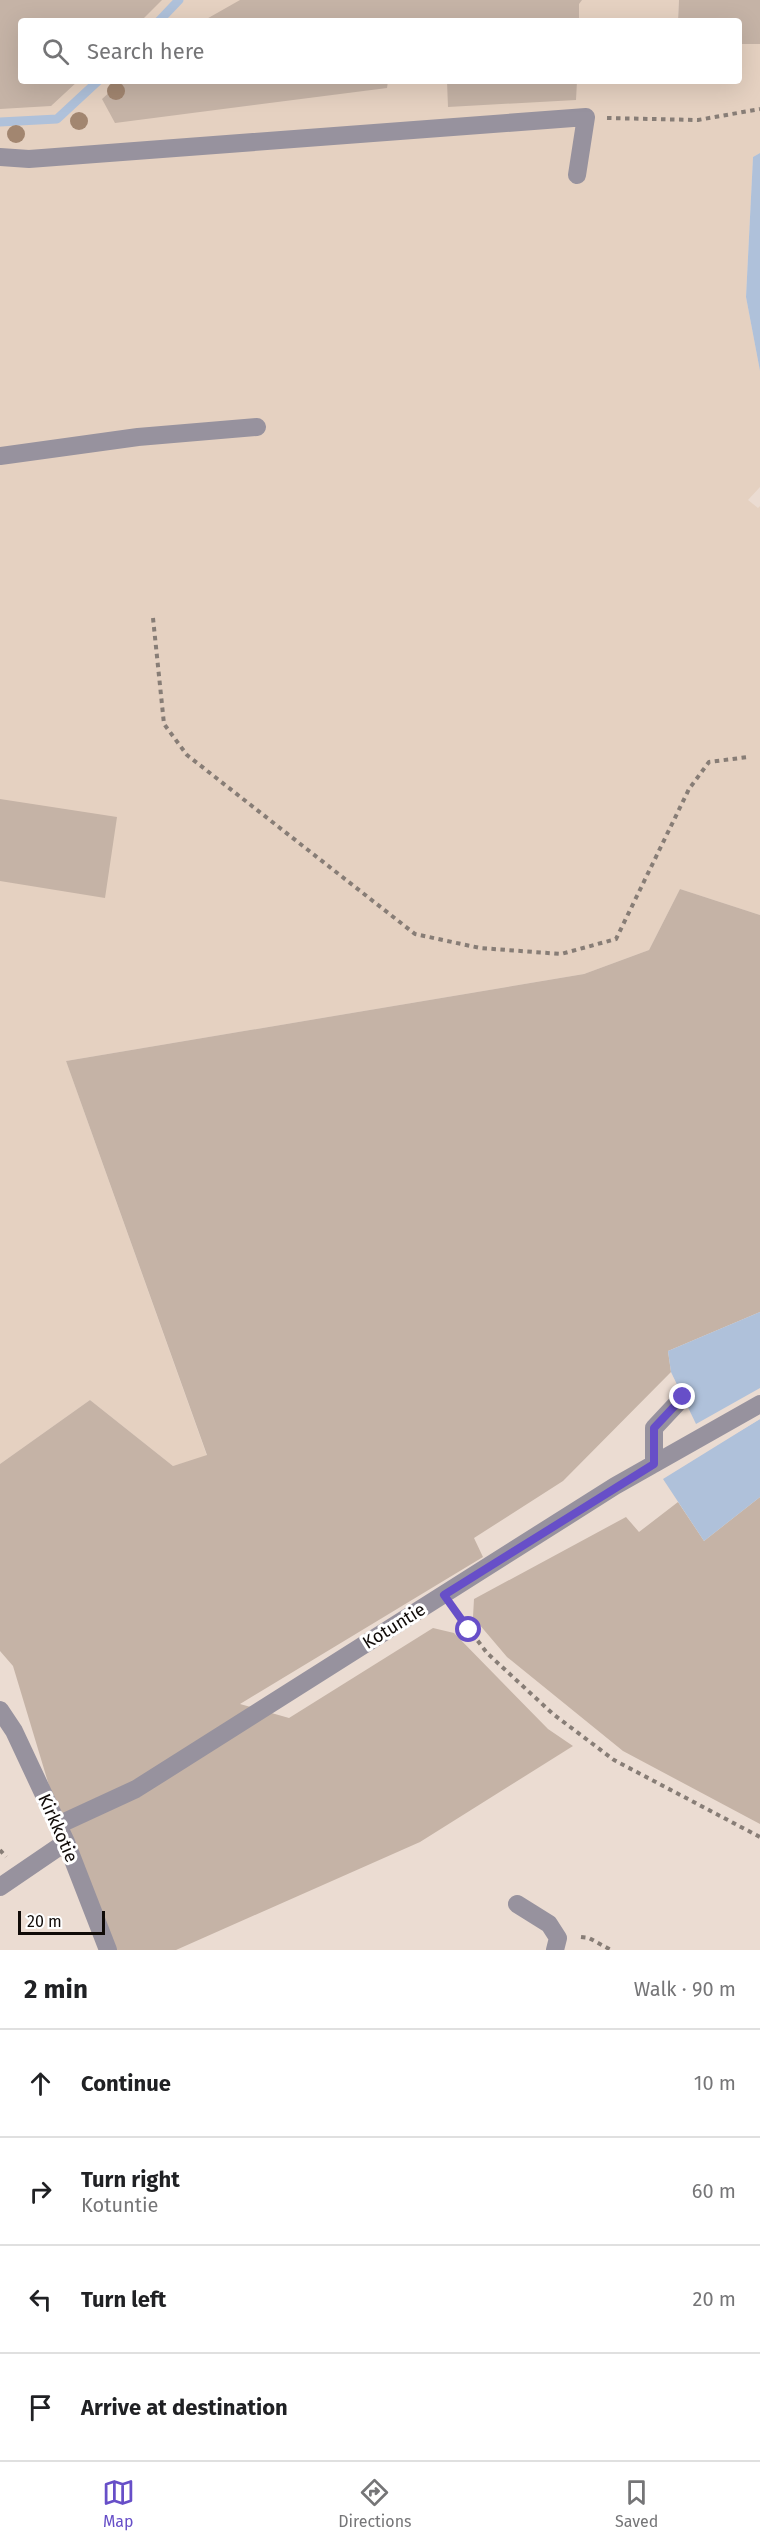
<!DOCTYPE html>
<meta charset="utf-8">
<style>
body{margin:0;font-family:"Fira Sans",sans-serif;background:#f2f2f2;color:#202124}
.scale{position:absolute;left:18px;bottom:15px;width:87px;box-sizing:border-box;padding-left:6px;border:3px solid #100b08;border-top:0;font-size:16px;line-height:21px;white-space:nowrap;color:#100b08;-webkit-text-stroke:4px #fff;paint-order:stroke}
.stop{position:absolute;width:18px;height:18px;margin:-14px;border:4px solid #674fc8;border-radius:50%;background:#fff}
.stop.end{background:#674fc8;border-color:#fff;box-shadow:0 2px 6px #0008}
.list{margin:0;padding:0;list-style:none}
h2{display:flex;justify-content:space-between;align-items:center;height:78px;margin:0;padding:0 24px;font-size:26px}
h2 small{font-size:20px;font-weight:400;color:#757577}
.list li{display:grid;grid-template-columns:39px 1fr auto;gap:18px;align-items:center;box-sizing:border-box;height:108px;padding:0 24px;border-top:2px solid #e0e0e0}
.list b{display:block;font-size:22px;white-space:nowrap}
.list p{margin:0;font-size:20px;white-space:nowrap;color:#757577}
.list em{font-size:20px;font-style:normal;color:#757577}
.icon{flex:none;width:33px;height:33px;fill:none;stroke:currentColor;stroke-width:2;stroke-linecap:round;stroke-linejoin:round}
.map{position:relative;flex:none;width:760px;height:1950px;overflow:hidden}
.search{position:absolute;background:#fff;box-shadow:0 6px 24px #0002;left:18px;right:18px;top:18px;height:66px;display:flex;align-items:center;gap:15px;box-sizing:border-box;padding:0 21px;border-radius:6px;color:#757577;font-size:22px}
.sheet{height:510px;background:#fff}
nav{display:flex;justify-content:space-around;align-items:center;box-sizing:border-box;height:84px;border-top:2px solid #e0e0e0;background:#fff;font-size:16px;color:#757577}
nav a{display:grid;justify-items:center;gap:3px}
nav .on{color:#674fc8}
.map>svg:first-child{display:block}
.built{fill:#e5d1c1}
.green{fill:#c5b3a6}
.water{fill:#afc1da}
.pier{fill:#ebdcd2}
.lines{fill:none;stroke-linecap:round;stroke-linejoin:round}
.stream{stroke:#afc1da;stroke-width:9}
.path{stroke:#877d76;stroke-width:4;stroke-dasharray:4.5 4.5;stroke-linecap:butt}
.minor{stroke:#97929e;stroke-width:18}
.tree{fill:#a28670}
.route{stroke:#674fc8;stroke-width:8}
.labels{text-anchor:middle;dominant-baseline:central;stroke-width:6;stroke-linejoin:round;paint-order:stroke}
.street-label{font-size:18px;fill:#100b08;stroke:#fff}
</style>
<div class="map">
<svg width="760" height="1950" viewBox="0 0 760 1950">
<rect width="100%" height="100%" fill="#ebdcd2"/>
<path class="built" d="M123 0H679L678 21H21V81H739V44H760V153L753 157 746 297 760 371V487L748 500 758 508 760 506V915L680 889 649 950 584 974 66 1061 207 1456 173 1466 90 1400 0 1464V18Z"/>
<path class="green" d="M0 0H162L141 21H21V81H78L51 106 0 109Z
M240 0H582L579 4V21H203Z
M679 0H760V44H739V21H678Z
M122 81H388L387 88 115 123 102 99Z
M447 81H577L576 100 448 107Z
M0 799 117 817 105 898 0 881Z
M680 889 760 915V1312L668 1351 671 1372 563 1481 474 1538 483 1557 240 1704 289 1718 433 1628 454 1633 548 1729 573 1746 420 1842 176 1950H108L66 1842 13 1666 0 1651V1464L90 1400 173 1466 207 1455 66 1061 584 974 649 950Z
M760 1497V1824L623 1751 507 1657 473 1617 474 1599 626 1517 639 1532 678 1502 704 1541Z"/>
<path class="water" d="M760 153V371L746 297 753 157Z
M760 1312V1388L696 1424 671 1372 668 1351Z
M760 1419V1497L704 1541 663 1479Z"/>
<path class="pier" d="M760 1416V1419L686 1463 685 1460Z"/>
<g class="lines">
<path class="stream" d="M159 21 179 0
M0 122 57 119 98 81"/>
<path class="path" d="M607 118 698 120 760 109
M153 618 164 724 187 755 415 934 480 948 561 954 616 939 689 789 709 762 748 757
M456 1612 487 1653 553 1714 614 1760 760 1837
M0 1850 6 1857
M581 1937 589 1938 611 1950"/>
<path class="minor" d="M0 157 29 159 586 117 577 175
M0 456 138 437 257 427
M654 1464V1428L683 1397
M0 1710 14 1731 66 1842 108 1950
M58 1825 136 1789 615 1486 760 1404
M0 1887 66 1842
M517 1904 549 1924 558 1938 555 1950"/>
</g>
<g class="tree">
<circle cx="116" cy="91" r="9"/>
<circle cx="79" cy="121" r="9"/>
<circle cx="16" cy="134" r="9"/>
</g>
<g class="lines">
<path class="route" d="M469 1630 444 1595 654 1464V1428L683 1397"/>
</g>
<g class="labels">
<g class="street-label">
<text transform="translate(394 1626) rotate(-32)">Kotuntie</text>
<text transform="translate(58 1828) rotate(66)">Kirkkotie</text>
</g>
</g>
</svg>
<div class="scale">20 m</div>
<div class="stop" style="left:469px;top:1630px"></div>
<div class="stop end" style="left:683px;top:1397px"></div>
<div class="search"><svg class="icon" aria-label="search" viewBox="0 0 24 24"><circle cx="10" cy="10" r="6"/><path d="M15 15l6 6"/></svg>Search here</div>
</div>
<section class="sheet">
<h2>2 min<small>Walk · 90 m</small></h2>
<ul class="list">
<li><svg class="icon" aria-label="ahead" viewBox="0 0 24 24"><path d="M12 20V5M6 11l6-6 6 6"/></svg><div><b>Continue</b></div><em>10 m</em></li>
<li><svg class="icon" aria-label="right" viewBox="0 0 24 24"><path d="M7 20v-9h11M14 6l5 5-5 5"/></svg><div><b>Turn right</b><p>Kotuntie</p></div><em>60 m</em></li>
<li><svg class="icon" aria-label="left" viewBox="0 0 24 24"><path d="M17 20v-9H6M10 6l-5 5 5 5"/></svg><div><b>Turn left</b></div><em>20 m</em></li>
<li><svg class="icon" aria-label="arrive" viewBox="0 0 24 24"><path d="M6 21V4h12l-3 4 3 4H6"/></svg><div><b>Arrive at destination</b></div></li>
</ul>
</section>
<nav>
<a class="on"><svg class="icon" aria-label="map" viewBox="0 0 24 24"><path d="M3 6l6-2 6 2 6-2v14l-6 2-6-2-6 2zM9 4v14M15 6v14"/></svg>Map</a>
<a><svg class="icon" aria-label="directions" viewBox="0 0 24 24"><path d="M12 3l9 9-9 9-9-9zM9 14v-3h6M13 9l2 2-2 2"/></svg>Directions</a>
<a><svg class="icon" aria-label="saved" viewBox="0 0 24 24"><path d="M7 4h10v16l-5-4-5 4z"/></svg>Saved</a>
</nav>
